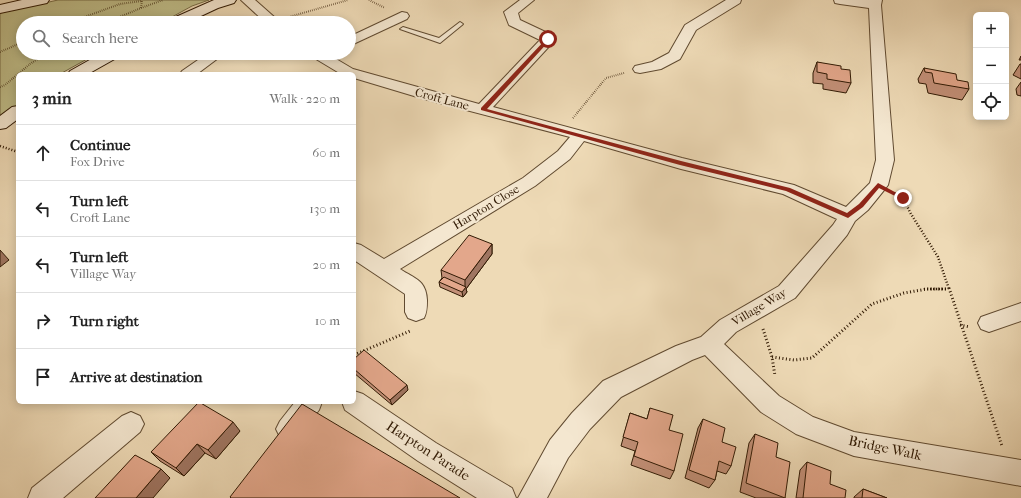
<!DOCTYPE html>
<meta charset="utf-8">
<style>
body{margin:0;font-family:"IM FELL French Canon",serif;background:#f6f6f6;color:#222}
.controls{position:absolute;right:12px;top:12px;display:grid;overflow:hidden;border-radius:6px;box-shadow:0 2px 10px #0003}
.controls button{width:36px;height:36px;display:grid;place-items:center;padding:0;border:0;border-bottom:1px solid #e0e0e0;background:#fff;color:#222;font:20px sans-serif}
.stop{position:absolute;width:12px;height:12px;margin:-9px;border:3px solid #8f2418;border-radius:50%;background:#fff}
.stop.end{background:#8f2418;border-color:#fff;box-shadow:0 1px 4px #0008}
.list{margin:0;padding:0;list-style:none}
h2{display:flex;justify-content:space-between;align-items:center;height:52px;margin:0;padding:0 16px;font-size:17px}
h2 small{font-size:13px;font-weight:400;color:#767676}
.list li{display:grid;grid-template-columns:26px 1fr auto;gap:12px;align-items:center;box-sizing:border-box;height:56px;padding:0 16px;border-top:1px solid #e0e0e0}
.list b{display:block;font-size:15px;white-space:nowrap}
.list p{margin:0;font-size:13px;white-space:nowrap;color:#767676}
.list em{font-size:13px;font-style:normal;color:#767676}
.icon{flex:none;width:22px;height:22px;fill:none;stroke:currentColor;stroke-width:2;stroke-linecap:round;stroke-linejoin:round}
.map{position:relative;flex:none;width:1021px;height:498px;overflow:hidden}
.search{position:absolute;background:#fff;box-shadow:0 2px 10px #0003;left:16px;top:16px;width:340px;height:44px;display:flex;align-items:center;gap:10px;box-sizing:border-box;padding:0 14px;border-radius:22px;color:#767676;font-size:15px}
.panel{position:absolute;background:#fff;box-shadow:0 2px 10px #0003;left:16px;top:72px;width:340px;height:332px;border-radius:6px}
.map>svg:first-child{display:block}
.green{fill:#bfbd89;stroke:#786c46}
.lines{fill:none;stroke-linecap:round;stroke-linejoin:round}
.lane-casing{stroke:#604a30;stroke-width:2}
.street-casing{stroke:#604a30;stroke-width:2}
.secondary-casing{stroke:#311a04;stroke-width:2}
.path-far2{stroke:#311a04;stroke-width:2;stroke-dasharray:0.5 1.5;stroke-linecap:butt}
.path-far1{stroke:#311a04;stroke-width:2.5;stroke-dasharray:1 2;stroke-linecap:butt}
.path{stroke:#311a04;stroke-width:3;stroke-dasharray:1 2.5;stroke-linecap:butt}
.lane{fill:#f4e7d0;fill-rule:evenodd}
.street{fill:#f4e7d0;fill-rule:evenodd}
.secondary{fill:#f4e7d0;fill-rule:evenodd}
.wall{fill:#c39078;stroke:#311a04}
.shaded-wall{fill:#9f7561;stroke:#311a04}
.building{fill:#e3a78b;stroke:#311a04}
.route{fill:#8f2418}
.labels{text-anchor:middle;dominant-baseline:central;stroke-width:4;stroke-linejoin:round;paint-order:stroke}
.street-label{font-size:12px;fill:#311a04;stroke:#f4e7d0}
.near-street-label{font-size:14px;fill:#311a04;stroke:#f4e7d0}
</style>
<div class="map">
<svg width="1021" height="498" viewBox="0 0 1021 498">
<rect width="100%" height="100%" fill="#eedab6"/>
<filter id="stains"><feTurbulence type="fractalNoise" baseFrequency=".005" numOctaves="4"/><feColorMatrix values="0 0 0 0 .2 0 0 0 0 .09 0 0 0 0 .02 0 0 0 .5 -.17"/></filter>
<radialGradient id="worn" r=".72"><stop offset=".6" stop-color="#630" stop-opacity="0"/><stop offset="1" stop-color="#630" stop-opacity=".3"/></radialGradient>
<path class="green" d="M58 0H209L192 6 161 23H23V53H98L60 74H18V105L0 117V13Z"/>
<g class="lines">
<g class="lane-casing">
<path id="lane" d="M460 22 463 24 462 25 440 43 400 29 403 27 439 38Z"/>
</g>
<g class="street-casing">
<path id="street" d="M241 0H255L281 23H266Z
M520 0H534L518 13 520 20 554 36 556 39 493 107 682 158 794 185 846 207 870 183 876 160 869 8 840 4 835 3 834 0H882L881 5 894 160 888 185 885 189 868 210 855 221 847 235 795 298 736 332 724 344 779 396 813 417 854 432 1021 460V486L854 456 796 434 761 412 705 355 692 360 621 397 590 429 568 458 547 498H518L550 440 572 413 603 381 676 346 701 337 720 320 779 286 833 225 837 219 783 194 681 169 584 141 570 159 535 186 400 269C415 279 426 280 427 300 427 307 427 312 424 318L416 321 408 318 405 312V294L354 260V243L361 245 384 259 523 178 558 151 570 137 424 99 354 78V74H341L311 56 309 53H326L353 69 479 104 540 40 509 25 504 12Z
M726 0H741L740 3 696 30 680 59 661 69 640 73 635 72 633 69 635 66 652 62 669 53 685 25Z
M402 12 407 13 409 16 407 19 349 46V37Z
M208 53H225L197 74H180L182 71Z
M1021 303V321L989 332 981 329 978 323 981 317Z
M354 391 363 394 436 443 512 488 516 498H477L418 461 345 410 342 402H354Z
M295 402H322L319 410 298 437 289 441 280 437 276 429 280 421Z
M131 412 140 416 144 424 140 432 63 498H28L32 488 122 416Z"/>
</g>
<g class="secondary-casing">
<path id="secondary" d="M22 0H49L47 3 0 13V5Z
M214 0H236L234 3 218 8 186 23H167L169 20Z
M102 53H122L120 56 88 74H68L70 71Z
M18 106V119L6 128 0 129V116L12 107Z"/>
</g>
<path class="path-far2" d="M369 0 385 8
M141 8 163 0
M289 17 348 0
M68 23 120 4 142 1 141 8 105 23
M0 52 23 42
M0 87 5 85 30 64 47 53
M573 118 606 78 624 73"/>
<path class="path-far1" d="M0 146 18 152
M894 193 903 198 911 214 938 257 949 289
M924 289H948"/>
<path class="path" d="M949 288 1002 446
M960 325 970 327
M763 329 772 357 775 376
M354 355 410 331
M772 357 794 360 812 358 872 304 904 293 927 289H948"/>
<use href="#lane" class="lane"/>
<use href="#street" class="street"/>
<use href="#secondary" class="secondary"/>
</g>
<path class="wall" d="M1021 56V60H1019Z
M817 62 841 69 851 83 846 93 823 89V84L813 83V73Z
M1020 64H1021V79L1013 75Z
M924 68 957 80 969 89 962 100 928 93 926 84 919 83 918 79Z
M1021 82V96L1017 95 1016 89Z
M492 244V254L466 289 467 292 463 297 440 287 439 282 442 278 441 270Z
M354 359 408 390 392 405 354 373Z
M650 408 669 430 674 471 670 479 631 465 635 451 621 446 630 413 647 419Z
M703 419 722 442 731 466 726 474 717 471 715 480 709 488 685 478 698 428Z
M240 431 216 459 205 453 184 476 160 461 151 452Z
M755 434 776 457 785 498H756L740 492 749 443Z
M807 462 830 484 845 498H796L800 470Z
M863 489 887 498H854V497Z"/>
<path class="shaded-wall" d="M492 244V254L466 289 467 292 463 297 462 292 465 288V280Z
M0 250 9 260 0 267Z
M407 385 408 390 392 405 390 400Z
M233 422 240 431 216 459 208 450Z
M197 444 205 453 184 476 176 468Z
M161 469 170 478 153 498H136Z"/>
<path class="building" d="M817 62 841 66V69L850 70 851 83 827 79V74L817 72Z
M924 68 956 74 957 80 968 82 969 89 934 83 932 73 925 72Z
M469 235 492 244 465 280 441 270Z
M444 277 466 287 462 292 439 282Z
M364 350 407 385 390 400 354 369V359Z
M199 402 233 422 208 450 197 444 176 468 151 452Z
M302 404 460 498H231L230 497Z
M650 408 673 415 669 430 683 434 674 471 634 456 638 442 623 437 630 413 647 419Z
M703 419 725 428 722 442 736 447 731 466 719 461 715 480 689 470Z
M755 434 778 443 776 457 790 462 785 498 746 483Z
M135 455 161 469 136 498H95Z
M807 462 831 471 830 484 846 490 845 498H803Z
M863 489 887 498H862Z"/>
<path class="route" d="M547 38 551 39 487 109 681 161 790 188 847 213 859 204 878 183 906 198 901 199 879 188 863 207 848 218 786 191 680 165 481 110V108Z"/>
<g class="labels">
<g class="street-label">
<text transform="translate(442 99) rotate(15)">Croft Lane</text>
<text transform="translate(486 207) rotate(-31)">Harpton Close</text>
<text transform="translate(759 307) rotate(-31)">Village Way</text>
</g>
<g class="near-street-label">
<text transform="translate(885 448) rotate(12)">Bridge Walk</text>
<text transform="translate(428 451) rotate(33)">Harpton Parade</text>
</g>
</g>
<rect width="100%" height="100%" filter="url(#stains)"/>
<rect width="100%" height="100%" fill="url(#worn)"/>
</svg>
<div class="controls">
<button>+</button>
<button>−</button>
<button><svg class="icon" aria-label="locate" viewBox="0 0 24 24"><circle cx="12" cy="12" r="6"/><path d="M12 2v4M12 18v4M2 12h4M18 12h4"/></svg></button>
</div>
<div class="stop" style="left:548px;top:39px"></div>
<div class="stop end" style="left:903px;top:198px"></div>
<div class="search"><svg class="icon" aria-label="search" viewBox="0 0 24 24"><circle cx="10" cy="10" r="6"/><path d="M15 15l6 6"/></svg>Search here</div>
<section class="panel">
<h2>3 min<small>Walk · 220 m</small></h2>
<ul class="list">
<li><svg class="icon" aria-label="ahead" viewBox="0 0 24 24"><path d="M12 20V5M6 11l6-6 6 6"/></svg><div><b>Continue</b><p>Fox Drive</p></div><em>60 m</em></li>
<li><svg class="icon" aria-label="left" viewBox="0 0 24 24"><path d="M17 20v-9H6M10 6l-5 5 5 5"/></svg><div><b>Turn left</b><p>Croft Lane</p></div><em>130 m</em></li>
<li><svg class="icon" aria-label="left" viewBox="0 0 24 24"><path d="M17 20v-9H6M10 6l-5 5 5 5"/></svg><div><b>Turn left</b><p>Village Way</p></div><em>20 m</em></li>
<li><svg class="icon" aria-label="right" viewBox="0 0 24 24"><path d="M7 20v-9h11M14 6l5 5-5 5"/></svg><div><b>Turn right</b></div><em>10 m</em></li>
<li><svg class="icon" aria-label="arrive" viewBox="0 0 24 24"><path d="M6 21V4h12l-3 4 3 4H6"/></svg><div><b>Arrive at destination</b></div></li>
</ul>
</section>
</div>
